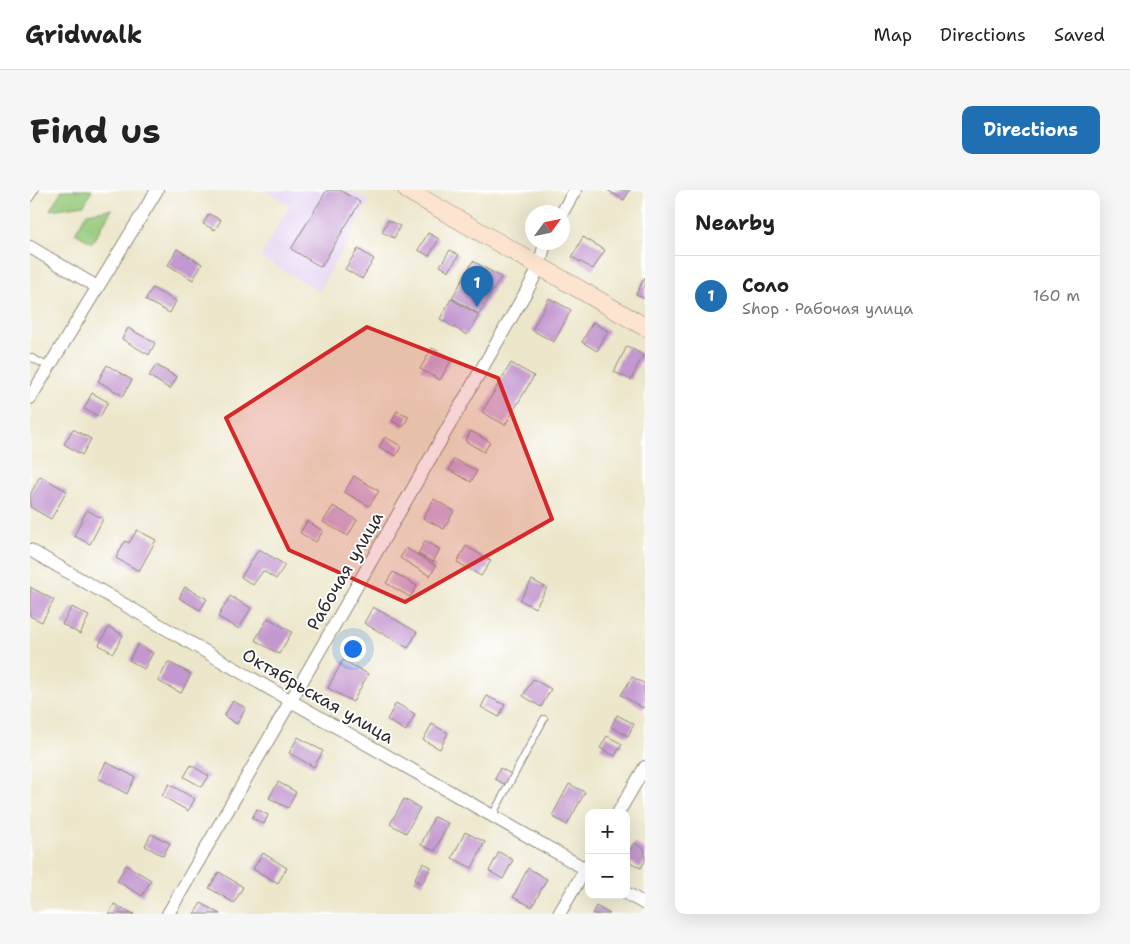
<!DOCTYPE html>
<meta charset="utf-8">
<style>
body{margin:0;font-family:"Shantell Sans",sans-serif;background:#f6f6f6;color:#222}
.controls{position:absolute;right:15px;bottom:15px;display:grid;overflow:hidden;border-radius:10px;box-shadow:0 5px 20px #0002}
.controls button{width:45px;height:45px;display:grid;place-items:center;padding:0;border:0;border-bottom:1px solid #e0e0e0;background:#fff;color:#222;font:25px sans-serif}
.compass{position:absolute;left:495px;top:15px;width:45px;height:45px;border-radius:50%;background:#fff;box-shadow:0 5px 20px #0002;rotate:57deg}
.you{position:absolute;left:322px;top:458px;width:18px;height:18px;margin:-12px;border:4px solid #fff;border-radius:50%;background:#1a73e8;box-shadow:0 0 0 8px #1a73e833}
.badge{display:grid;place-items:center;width:32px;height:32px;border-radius:50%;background:#1f6fb2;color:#fff;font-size:16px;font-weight:700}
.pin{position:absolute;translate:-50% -41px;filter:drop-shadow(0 1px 2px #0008)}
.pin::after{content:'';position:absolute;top:26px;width:18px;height:15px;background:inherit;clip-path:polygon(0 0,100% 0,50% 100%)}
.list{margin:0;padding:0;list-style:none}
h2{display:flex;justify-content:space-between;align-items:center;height:65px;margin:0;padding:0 20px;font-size:21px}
h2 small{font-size:16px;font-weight:400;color:#767676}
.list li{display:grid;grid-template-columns:32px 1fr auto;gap:15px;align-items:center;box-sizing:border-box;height:80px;padding:0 20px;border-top:1px solid #e0e0e0}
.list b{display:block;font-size:19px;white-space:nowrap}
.list p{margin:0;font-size:16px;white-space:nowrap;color:#767676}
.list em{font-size:16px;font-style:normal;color:#767676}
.map{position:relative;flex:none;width:615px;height:724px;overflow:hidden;border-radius:10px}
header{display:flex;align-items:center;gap:30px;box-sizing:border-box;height:70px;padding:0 25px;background:#fff;border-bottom:1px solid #e0e0e0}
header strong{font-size:24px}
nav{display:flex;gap:28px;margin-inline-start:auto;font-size:18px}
.intro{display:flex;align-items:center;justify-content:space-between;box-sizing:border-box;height:120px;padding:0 30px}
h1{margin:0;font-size:35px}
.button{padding:12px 22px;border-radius:10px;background:#1f6fb2;color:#fff;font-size:18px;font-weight:700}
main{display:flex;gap:30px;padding:0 30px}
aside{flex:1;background:#fff;border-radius:10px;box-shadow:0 5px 20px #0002}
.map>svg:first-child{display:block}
.built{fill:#e4d3f2}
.green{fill:#97cb7c;stroke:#617b54}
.building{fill:#c397cf}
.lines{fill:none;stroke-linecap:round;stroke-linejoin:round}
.lane-casing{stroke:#8c887a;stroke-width:8}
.street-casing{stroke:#8c887a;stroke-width:14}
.secondary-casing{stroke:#8c887a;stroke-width:19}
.lane{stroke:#fff;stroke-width:6}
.street{stroke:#fff;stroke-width:12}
.secondary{stroke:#fde4d0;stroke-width:18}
.marked{fill:#d62828;fill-opacity:0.2;stroke:#d62828;stroke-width:4;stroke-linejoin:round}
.labels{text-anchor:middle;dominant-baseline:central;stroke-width:4;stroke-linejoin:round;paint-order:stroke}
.street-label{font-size:18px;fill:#2b2b2b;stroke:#fff}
</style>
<header>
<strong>Gridwalk</strong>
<nav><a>Map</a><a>Directions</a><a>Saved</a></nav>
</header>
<div class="intro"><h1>Find us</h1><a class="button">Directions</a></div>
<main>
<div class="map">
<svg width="615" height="724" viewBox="0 0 615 724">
<rect width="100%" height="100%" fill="#fff"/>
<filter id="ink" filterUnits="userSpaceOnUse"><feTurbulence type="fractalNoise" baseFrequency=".02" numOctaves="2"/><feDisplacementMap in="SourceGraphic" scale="10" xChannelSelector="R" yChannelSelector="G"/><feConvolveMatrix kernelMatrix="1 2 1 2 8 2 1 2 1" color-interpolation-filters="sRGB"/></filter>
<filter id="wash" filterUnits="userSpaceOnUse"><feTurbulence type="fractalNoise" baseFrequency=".0096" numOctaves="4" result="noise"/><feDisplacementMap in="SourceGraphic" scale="20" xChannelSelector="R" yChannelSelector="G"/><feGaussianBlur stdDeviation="1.12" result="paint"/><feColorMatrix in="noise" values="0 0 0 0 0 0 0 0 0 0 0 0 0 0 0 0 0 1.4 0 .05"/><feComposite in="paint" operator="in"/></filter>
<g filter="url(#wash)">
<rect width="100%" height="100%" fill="#ece6ca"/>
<path class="built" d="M234 0H320L339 11 289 101 230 67 260 15Z"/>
<path class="green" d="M32 0H62L54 15 20 20Z
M82 19 62 53 45 43 57 23Z"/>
<g id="blocks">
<path class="building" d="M297 0H310L330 12 291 77 261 59Z
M577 0H600L594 10Z
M179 24 191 30 185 40 173 34Z
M358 30 370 36 364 48 352 42Z
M398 43 409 49 399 66 388 60Z
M553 47 575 60 563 79 542 67Z
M147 59 172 74 163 90 138 75Z
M328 59 344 69 332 89 315 79Z
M420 60 429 65 419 81 410 76Z
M443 71 471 87 449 124 422 108Z
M615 87V109L606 104Z
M122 98 146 111 140 123 115 110Z
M519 108 541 120 524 152 502 140Z
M421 109 449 125 437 145 410 129Z
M563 132 578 141 567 161 552 152Z
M98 138 125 153 119 165 92 149Z
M597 156 613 165 601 190 584 182Z
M402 158 422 169 410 190 390 179Z
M481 173 504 186 475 235 452 222Z
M77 175 102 190 93 206 68 191Z
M126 175 147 187 140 199 119 186Z
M62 203 78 212 70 227 54 219Z
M367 221 379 226 373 237 362 231Z
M43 239 61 249 52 265 34 254Z
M441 241 460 252 454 262 435 251Z
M355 247 371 256 366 266 349 257Z
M424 269 447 281 441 292 419 280Z
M10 286 37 301 21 329 0 317V305Z
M324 286 349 301 339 316 314 302Z
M404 309 424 321 414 339 393 328Z
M303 316 327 330 318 346 293 332Z
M57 320 73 329 60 354 44 346Z
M277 331 293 341 286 352 270 343Z
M107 340 126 350 109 381 86 368 95 351 99 353Z
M395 351 410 359 403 372 388 364Z
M436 356 461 371 451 386 427 372Z
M376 358 406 376 400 386 370 368Z
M229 359 255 375 246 389 233 381 223 395 211 387Z
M363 382 387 396 380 407 356 393Z
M502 390 517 398 505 418 490 410Z
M0 397 24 410 12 432 0 426Z
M155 397 177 409 170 420 149 408Z
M200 406 221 418 209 439 188 427Z
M42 417 59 426 50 444 32 434Z
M343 417 387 442 378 458 334 433Z
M238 428 262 442 249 464 225 450Z
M79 437 93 445 83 463 69 455Z
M108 454 123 463 114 479 99 470Z
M313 470 338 484 323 512 298 498Z
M138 472 161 484 151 503 128 491Z
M602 487 615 494V515L613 518 591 505Z
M503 489 521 499 511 517 493 506Z
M457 506 475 515 469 527 451 517Z
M203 511 216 518 207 534 194 526Z
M366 513 385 524 376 541 357 530Z
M587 525 604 534 598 546 581 537Z
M402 534 418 543 410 559 393 550Z
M577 546 592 554 585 566 570 558Z
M268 547 293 561 284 577 259 563Z
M76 572 105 587 97 604 68 588Z
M161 575 179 586 172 597 154 587Z
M470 578 481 584 476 595 465 589Z
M248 592 266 602 258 618 239 608Z
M139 594 165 609 158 621 132 606Z
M539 594 555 602 537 635 522 626Z
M374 609 390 618 376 643 360 634Z
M227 619 238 625 234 634 222 628Z
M404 627 418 633 405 661 391 655Z
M435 642 455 652 442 678 422 668Z
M121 644 140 653 133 666 115 656Z
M604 653 615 660V671L611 678 596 670V666Z
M469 662 483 670 473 689 459 681Z
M233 663 257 678 248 693 223 679Z
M393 673 401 677 392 694 384 690Z
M96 675 121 690 112 706 87 691Z
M498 678 517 689 502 717 483 707Z
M189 682 213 697 204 713 179 698Z
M171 713 190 724H164Z
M84 714 104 724H79Z
M566 716 580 724H562Z"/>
</g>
</g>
<g filter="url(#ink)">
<use href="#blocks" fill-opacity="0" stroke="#8c887a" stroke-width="1"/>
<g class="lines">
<g class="lane-casing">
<path id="lane" d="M0 8 5 0
M0 167 19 177
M462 626 514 529"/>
</g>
<g class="street-casing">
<path id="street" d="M532 23 545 0
M0 57 67 97
M0 208 127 0
M0 360 261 511 559 681
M588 623 615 577
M596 703 615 714
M138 724 500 95 509 77 514 57 516 52
M529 724 559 673"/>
</g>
<g class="secondary-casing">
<path id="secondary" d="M377 0 615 137"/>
</g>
<use href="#lane" class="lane"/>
<use href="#street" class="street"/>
<use href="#secondary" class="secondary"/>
</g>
</g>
<path class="marked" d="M337 137 468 188 522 329 375 412 259 360 196 228Z"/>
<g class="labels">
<g class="street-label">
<text transform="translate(315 381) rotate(-60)">Рабочая улица</text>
<text transform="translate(288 506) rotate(30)">Октябрьская улица</text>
</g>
</g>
</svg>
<div class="controls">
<button>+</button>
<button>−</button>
</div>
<svg class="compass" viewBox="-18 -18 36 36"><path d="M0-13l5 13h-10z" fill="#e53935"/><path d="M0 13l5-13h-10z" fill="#767676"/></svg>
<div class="you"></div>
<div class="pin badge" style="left:447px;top:117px">1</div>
</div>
<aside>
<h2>Nearby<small></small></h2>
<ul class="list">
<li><span class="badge">1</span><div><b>Соло</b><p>Shop · Рабочая улица</p></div><em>160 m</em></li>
</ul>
</aside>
</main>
